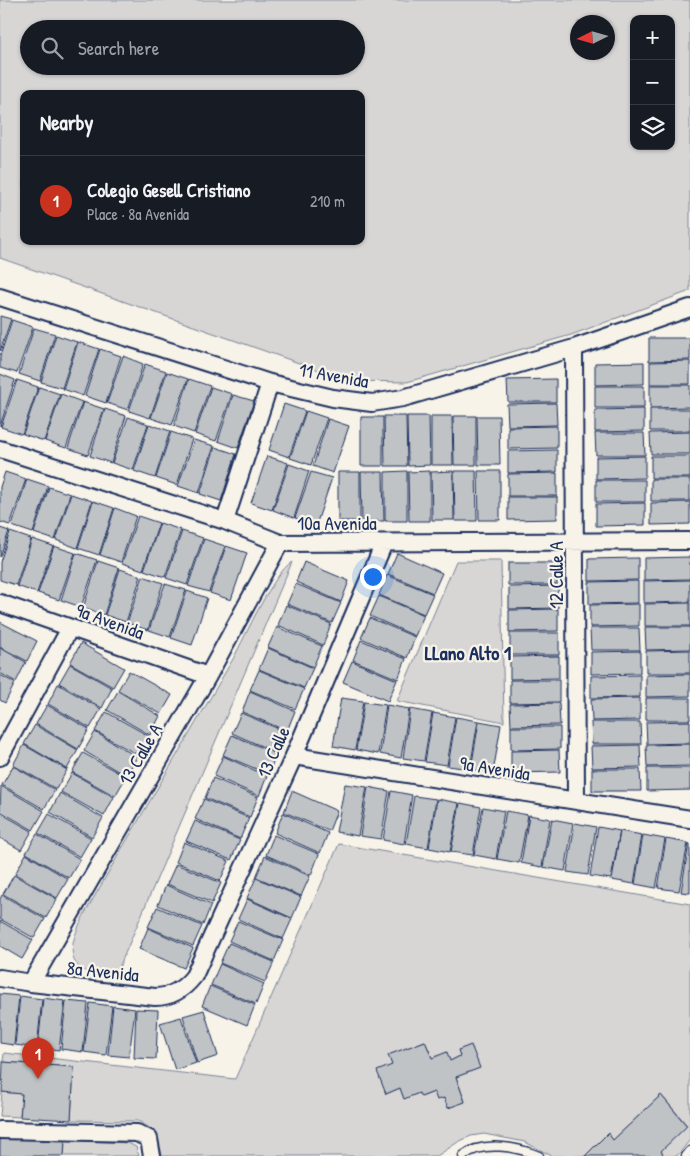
<!DOCTYPE html>
<meta charset="utf-8">
<style>
body{margin:0;font-family:"Patrick Hand",sans-serif;background:#242831;color:#f1f3f6}
.controls{position:absolute;right:15px;top:15px;display:grid;overflow:hidden;border-radius:10px;box-shadow:0 1px 4px #0004}
.controls button{width:45px;height:45px;display:grid;place-items:center;padding:0;border:0;border-bottom:1px solid #363941;background:#171b24;color:#f1f3f6;font:25px sans-serif}
.compass{position:absolute;left:570px;top:15px;width:45px;height:45px;border-radius:50%;background:#171b24;box-shadow:0 1px 4px #0004;rotate:265deg}
.you{position:absolute;left:372px;top:576px;width:18px;height:18px;margin:-12px;border:4px solid #fff;border-radius:50%;background:#1a73e8;box-shadow:0 0 0 8px #1a73e833}
.badge{display:grid;place-items:center;width:32px;height:32px;border-radius:50%;background:#c8321e;color:#fff;font-size:16px;font-weight:700}
.pin{position:absolute;translate:-50% -41px;filter:drop-shadow(0 1px 2px #0008)}
.pin::after{content:'';position:absolute;top:26px;width:18px;height:15px;background:inherit;clip-path:polygon(0 0,100% 0,50% 100%)}
.list{margin:0;padding:0;list-style:none}
h2{display:flex;justify-content:space-between;align-items:center;height:65px;margin:0;padding:0 20px;font-size:21px}
h2 small{font-size:16px;font-weight:400;color:#9ea1a6}
.list li{display:grid;grid-template-columns:32px 1fr auto;gap:15px;align-items:center;box-sizing:border-box;height:90px;padding:0 20px;border-top:1px solid #363941}
.list b{display:block;font-size:19px;white-space:nowrap}
.list p{margin:0;font-size:16px;white-space:nowrap;color:#9ea1a6}
.list em{font-size:16px;font-style:normal;color:#9ea1a6}
.icon{flex:none;width:28px;height:28px;fill:none;stroke:currentColor;stroke-width:2;stroke-linecap:round;stroke-linejoin:round}
.map{position:relative;flex:none;width:690px;height:1156px;overflow:hidden}
.search{position:absolute;background:#171b24;box-shadow:0 1px 4px #0004;left:20px;top:20px;width:345px;height:55px;display:flex;align-items:center;gap:12px;box-sizing:border-box;padding:0 18px;border-radius:28px;color:#9ea1a6;font-size:19px}
.panel{position:absolute;background:#171b24;box-shadow:0 1px 4px #0004;left:20px;top:90px;width:345px;height:155px;border-radius:10px}
.map>svg:first-child{display:block}
.green{fill:#d7d6d4;stroke:#798299;fill-rule:evenodd}
.building{fill:#c0c3c5;stroke:#1b2f5e}
.lines{fill:none;stroke-linecap:round;stroke-linejoin:round}
.lane-casing{stroke:#1b2f5e;stroke-width:11}
.street-casing{stroke:#1b2f5e;stroke-width:20}
.lane{stroke:#f7f3e8;stroke-width:8}
.street{stroke:#f7f3e8;stroke-width:16}
.labels{text-anchor:middle;dominant-baseline:central;stroke-width:4.5;stroke-linejoin:round;paint-order:stroke}
.street-label{font-size:19px;fill:#1b2f5e;stroke:#f7f3e8}
.neighbourhood-label{font-size:20px;font-weight:bold;fill:#1b2f5e;stroke:#f7f3e8}
</style>
<div class="map">
<svg width="690" height="1156" viewBox="0 0 690 1156">
<rect width="100%" height="100%" fill="#f7f3e8"/>
<filter id="ink" filterUnits="userSpaceOnUse"><feTurbulence type="fractalNoise" baseFrequency=".02" numOctaves="2"/><feDisplacementMap in="SourceGraphic" scale="10" xChannelSelector="R" yChannelSelector="G"/><feConvolveMatrix kernelMatrix="1 2 1 2 8 2 1 2 1" color-interpolation-filters="sRGB"/></filter>
<g filter="url(#ink)">
<path class="green" d="M0 0H690V291L571 335 407 382 350 381 0 258ZM634 19H671V146H634ZM578 22H608V52H578ZM29 29H356V66H29ZM24 94H361V241H24Z
M456 561H501L504 722 397 701Z
M292 562 118 970 111 977C62 973 67 948 85 913 133 828 184 744 233 659 245 637 273 573 292 562Z
M339 844 690 904V1140L677 1156H661L663 1154 661 1151 687 1125 661 1095 613 1140 607 1134 585 1156H552L525 1142 484 1134 471 1136 458 1142 437 1156H162C159 1139 154 1128 138 1121L71 1120 74 1067 3 1062 4 1053 235 1079ZM425 1041 432 1058 450 1061 460 1056 479 1068 456 1077 465 1101 448 1108 444 1098 434 1092 421 1097 419 1093 404 1098 400 1088 386 1094 392 1065 389 1055Z
M2 1092 22 1094 20 1117 0 1116Z
M65 1140 128 1143 136 1147 139 1156H64Z"/>
<path class="building" d="M0 316 11 319 0 351Z
M12 320 33 327 17 373 0 368V356Z
M34 328 55 334 40 381 19 374Z
M56 335 77 342 62 388 41 382Z
M649 338H690V360L649 361Z
M78 342 99 349 83 396 63 389Z
M100 349 121 356 106 403 85 396Z
M123 356 143 364 128 410 107 403Z
M690 361V384H650V362Z
M644 362V384L595 385V363Z
M145 364 166 371 150 418 129 411Z
M167 372 188 379 172 425 151 418Z
M0 374 15 380 0 426Z
M189 379 210 386 194 433 174 426Z
M556 379V402H508L507 380Z
M17 380 38 387 22 434 1 427Z
M650 385H690V407L650 408Z
M595 386H644V408H595Z
M39 387 60 394 44 441 23 434Z
M211 387 232 394 216 441 195 434Z
M61 394 82 402 66 448 45 441Z
M233 395 254 401 238 448 218 441Z
M83 402 104 409 88 455 68 448Z
M556 403 557 425 508 426 507 404Z
M284 404 305 411 289 457 269 450Z
M105 409 126 416 111 463 90 456Z
M644 409V431L595 432V410Z
M650 409H690V431H650Z
M306 411 327 418 311 465 290 458Z
M384 416H406L407 466H385Z
M407 416H429L430 465 408 466Z
M431 416H452L453 465H431Z
M453 416H476V465H454Z
M477 416H499L500 465H478Z
M128 417 148 424 133 470 112 463Z
M361 417H383V466H361Z
M328 419 349 426 333 473 313 466Z
M149 424 170 431 155 478 134 471Z
M557 426V448L508 449V427Z
M171 432 192 439 177 485 156 478Z
M690 432V454H651L650 433Z
M595 433H644L645 455H596Z
M194 440 214 446 199 493 178 486Z
M215 447 236 454 221 501 200 494Z
M557 450V472L508 473V451Z
M267 456 288 463 272 510 251 503Z
M645 456V478L596 479V457Z
M651 456H690V478H651Z
M289 464 309 471 294 518 273 510Z
M407 471V521H385V472Z
M430 471V521H409L408 472Z
M453 471 454 520H432L431 472Z
M454 471H476L477 521H455Z
M478 471H500V520H479Z
M5 472 26 479 10 525 0 522V487Z
M311 472 332 478 316 525 295 518Z
M338 472H360V521H338Z
M361 472H383L384 521H362Z
M557 473V496H508V474Z
M27 479 48 486 33 533 12 526Z
M651 479H690V501H651Z
M596 480H645V502H596Z
M49 487 70 494 55 540 34 533Z
M71 494 92 501 77 548 56 540Z
M508 497H557V519L508 520Z
M93 501 114 508 99 555 78 548Z
M690 502V524L651 525V503Z
M645 503V525L596 526V504Z
M115 508 136 516 121 562 100 555Z
M138 516 159 523 143 570 122 563Z
M160 523 181 530 165 577 144 570Z
M0 528 9 531 0 557Z
M182 531 203 538 187 585 166 578Z
M10 532 31 539 16 585 0 580V562Z
M32 539 53 546 37 593 17 586Z
M204 539 225 546 209 592 188 586Z
M54 546 75 553 59 600 38 593Z
M226 546 247 553 231 600 210 593Z
M76 553 97 560 81 607 61 600Z
M397 553 442 573 433 593 388 574Z
M690 557V579L644 580V558Z
M638 558V580L589 581V559Z
M98 561 119 568 104 615 83 608Z
M304 562 349 581 341 602 296 582Z
M508 563H557V585H508Z
M120 569 141 576 126 622 105 615Z
M387 575 433 594 424 614 379 595Z
M143 576 163 583 148 630 127 623Z
M690 580V602L644 603V581Z
M638 581V603L589 604V582Z
M165 584 186 590 170 637 149 630Z
M296 584 341 603 332 623 287 604Z
M558 586V608L509 609V587Z
M187 591 207 598 192 645 171 638Z
M379 596 424 615 415 636 370 616Z
M690 603V626H645V604Z
M639 604V626L590 627V605Z
M286 605 331 624 323 645 278 625Z
M558 609V631L509 632V610Z
M370 618 415 637 407 658 361 638Z
M0 622 37 641 27 661 0 647Z
M277 627 322 646 313 667 268 647Z
M645 627H690V649L646 650Z
M590 628H639L640 650H591Z
M510 633H559V655H510Z
M361 640 406 659 398 679 353 660Z
M81 643 124 668 113 687 70 663Z
M0 648 26 662 16 682 0 673Z
M268 648 313 668 304 688 259 669Z
M690 650V673H646V651Z
M640 651V673L591 674V652Z
M559 656V678L510 679V657Z
M352 661 397 680 388 701 343 682Z
M70 664 112 688 102 708 59 683Z
M259 670 304 689 295 709 250 690Z
M129 671 172 695 161 714 118 690Z
M690 674V696L646 697V675Z
M0 675 15 683 5 703 0 700Z
M640 675V697L591 698V676Z
M510 680H559V702L510 703Z
M58 684 101 709 90 728 48 704Z
M118 691 160 716 150 735 107 710Z
M250 691 295 711 287 731 242 712Z
M341 698 363 701 355 750 333 746Z
M640 698V720L592 721 591 699Z
M646 698H690V720H646Z
M364 702 386 705 378 754 356 750Z
M559 703 560 725 511 726 510 704Z
M47 705 89 729 78 749 36 724Z
M387 705 409 709 401 758 380 754Z
M410 709 432 713 424 761 403 758Z
M106 712 149 736 138 755 95 731Z
M241 713 286 732 277 753 232 733Z
M433 713 455 717 447 765 425 762Z
M456 717 478 721 470 769 448 766Z
M479 721 501 725 493 773 471 769Z
M690 721V743L647 744 646 722Z
M591 722H640L641 744H592Z
M35 725 78 750 67 769 24 744Z
M511 727H560V749L511 750Z
M95 732 137 757 126 776 84 751Z
M232 735 277 754 268 774 223 755Z
M690 744V766L647 767 646 745Z
M24 745 67 770 56 789 13 765Z
M640 745 641 767 592 768 591 746Z
M559 750 560 772 511 773V751Z
M83 753 126 777 115 796 72 772Z
M223 756 267 776 259 796 214 776Z
M13 766 55 790 44 809 2 785Z
M647 768H690V790L647 791Z
M592 769H640L641 791H592Z
M72 773 114 797 104 816 61 792Z
M213 778 258 797 250 817 205 798Z
M345 784 367 787 358 836 336 832Z
M1 786 44 811 33 830 0 811Z
M368 787 389 791 381 839 360 836Z
M292 791 337 811 329 831 284 812Z
M391 791 412 795 404 844 383 840Z
M60 793 103 818 92 837 50 812Z
M414 796 436 799 428 848 406 844Z
M204 799 249 818 240 839 195 819Z
M437 799 459 803 450 852 429 848Z
M460 803 481 807 473 855 451 852Z
M483 807 504 811 496 859 474 855Z
M506 811 528 815 519 863 497 859Z
M0 813 32 831 21 850 0 838Z
M283 813 328 833 320 853 275 833Z
M49 814 91 838 80 857 38 833Z
M529 815 550 819 542 867 521 863Z
M552 819 573 823 565 871 543 867Z
M195 821 240 840 231 860 186 841Z
M575 823 596 827 588 875 567 872Z
M598 827 620 831 611 879 590 876Z
M620 831 642 835 634 884 612 880Z
M37 834 80 859 69 878 26 853Z
M274 835 319 854 311 875 266 855Z
M643 835 665 839 656 888 635 884Z
M666 839 688 843 679 891 658 888Z
M184 842 229 861 220 881 176 862Z
M689 843 690 844V893L681 892Z
M26 854 68 879 57 898 15 874Z
M265 856 310 876 301 896 256 877Z
M176 864 221 883 212 903 167 884Z
M14 875 57 899 46 918 3 894Z
M256 878 301 897 292 918 247 898Z
M166 885 211 905 203 925 158 905Z
M2 895 45 919 34 938 0 919V899Z
M247 899 292 919 283 939 238 919Z
M157 907 202 926 193 946 148 927Z
M0 921 33 940 22 959 0 946Z
M238 921 283 940 274 961 229 941Z
M148 928 193 948 184 968 139 949Z
M229 943 274 962 265 982 220 963Z
M220 964 264 984 256 1004 211 985Z
M210 986 255 1005 247 1025 202 1006Z
M0 994 19 996 14 1045 0 1043Z
M20 996 42 999 37 1048 15 1045Z
M43 998 65 1001 59 1050 38 1047Z
M66 1001 88 1003 83 1052 61 1049Z
M90 1003 112 1006 106 1055 84 1052Z
M113 1006 135 1009 129 1057 108 1055Z
M136 1009 158 1010 156 1059 134 1058Z
M204 1010 218 1056 197 1063 183 1016Z
M181 1017 196 1063 175 1070 160 1023Z
M425 1041 432 1058 447 1052 450 1061 460 1056 458 1050 471 1045 480 1068 456 1077 465 1102 448 1108 444 1098 437 1100 434 1092 421 1097 419 1093 404 1099 400 1088 386 1094 377 1071 392 1065 388 1055Z
M3 1062 74 1067 71 1120 20 1117 22 1094 2 1092Z
M661 1095 687 1126 661 1151 663 1154 661 1156H585L608 1133 613 1140Z
M3 1139 65 1140 64 1156H0V1140Z"/>
<g class="lines">
<g class="lane-casing">
<path id="lane" d="M463 1156C482 1140 518 1147 539 1156
M686 1156 690 1151"/>
</g>
<g class="street-casing">
<path id="street" d="M0 297 270 383 333 398 372 403 403 398 574 348 690 308
M574 348 576 801
M0 449 225 521 280 543 690 541
M225 521 270 383
M0 603 208 676
M294 756 690 819
M0 757 70 628
M0 978 31 983 155 997C172 997 184 989 194 976L294 756 384 543
M31 983 208 676 280 543
M0 1130 137 1133 149 1139 152 1156"/>
</g>
<use href="#lane" class="lane"/>
<use href="#street" class="street"/>
</g>
</g>
<g class="labels">
<g class="street-label">
<text transform="translate(334 375) rotate(10)">11 Avenida</text>
<text x="337" y="523">10a Avenida</text>
<text transform="translate(556 575) rotate(-90)">12 Calle A</text>
<text transform="translate(110 621) rotate(20)">9a Avenida</text>
<text transform="translate(273 752) rotate(-66)">13 Calle</text>
<text transform="translate(140 754) rotate(-60)">13 Calle A</text>
<text transform="translate(495 768) rotate(9)">9a Avenida</text>
<text transform="translate(103 971) rotate(6)">8a Avenida</text>
</g>
<g class="neighbourhood-label">
<text x="468" y="652">LLano Alto 1</text>
</g>
</g>
</svg>
<div class="controls">
<button>+</button>
<button>−</button>
<button><svg class="icon" aria-label="layers" viewBox="0 0 24 24"><path d="M12 4l9 5-9 5-9-5zM3 14l9 5 9-5"/></svg></button>
</div>
<svg class="compass" viewBox="-18 -18 36 36"><path d="M0-13l5 13h-10z" fill="#e53935"/><path d="M0 13l5-13h-10z" fill="#9ea1a6"/></svg>
<div class="you"></div>
<div class="pin badge" style="left:38px;top:1079px">1</div>
<div class="search"><svg class="icon" aria-label="search" viewBox="0 0 24 24"><circle cx="10" cy="10" r="6"/><path d="M15 15l6 6"/></svg>Search here</div>
<section class="panel">
<h2>Nearby<small></small></h2>
<ul class="list">
<li><span class="badge">1</span><div><b>Colegio Gesell Cristiano</b><p>Place · 8a Avenida</p></div><em>210 m</em></li>
</ul>
</section>
</div>
